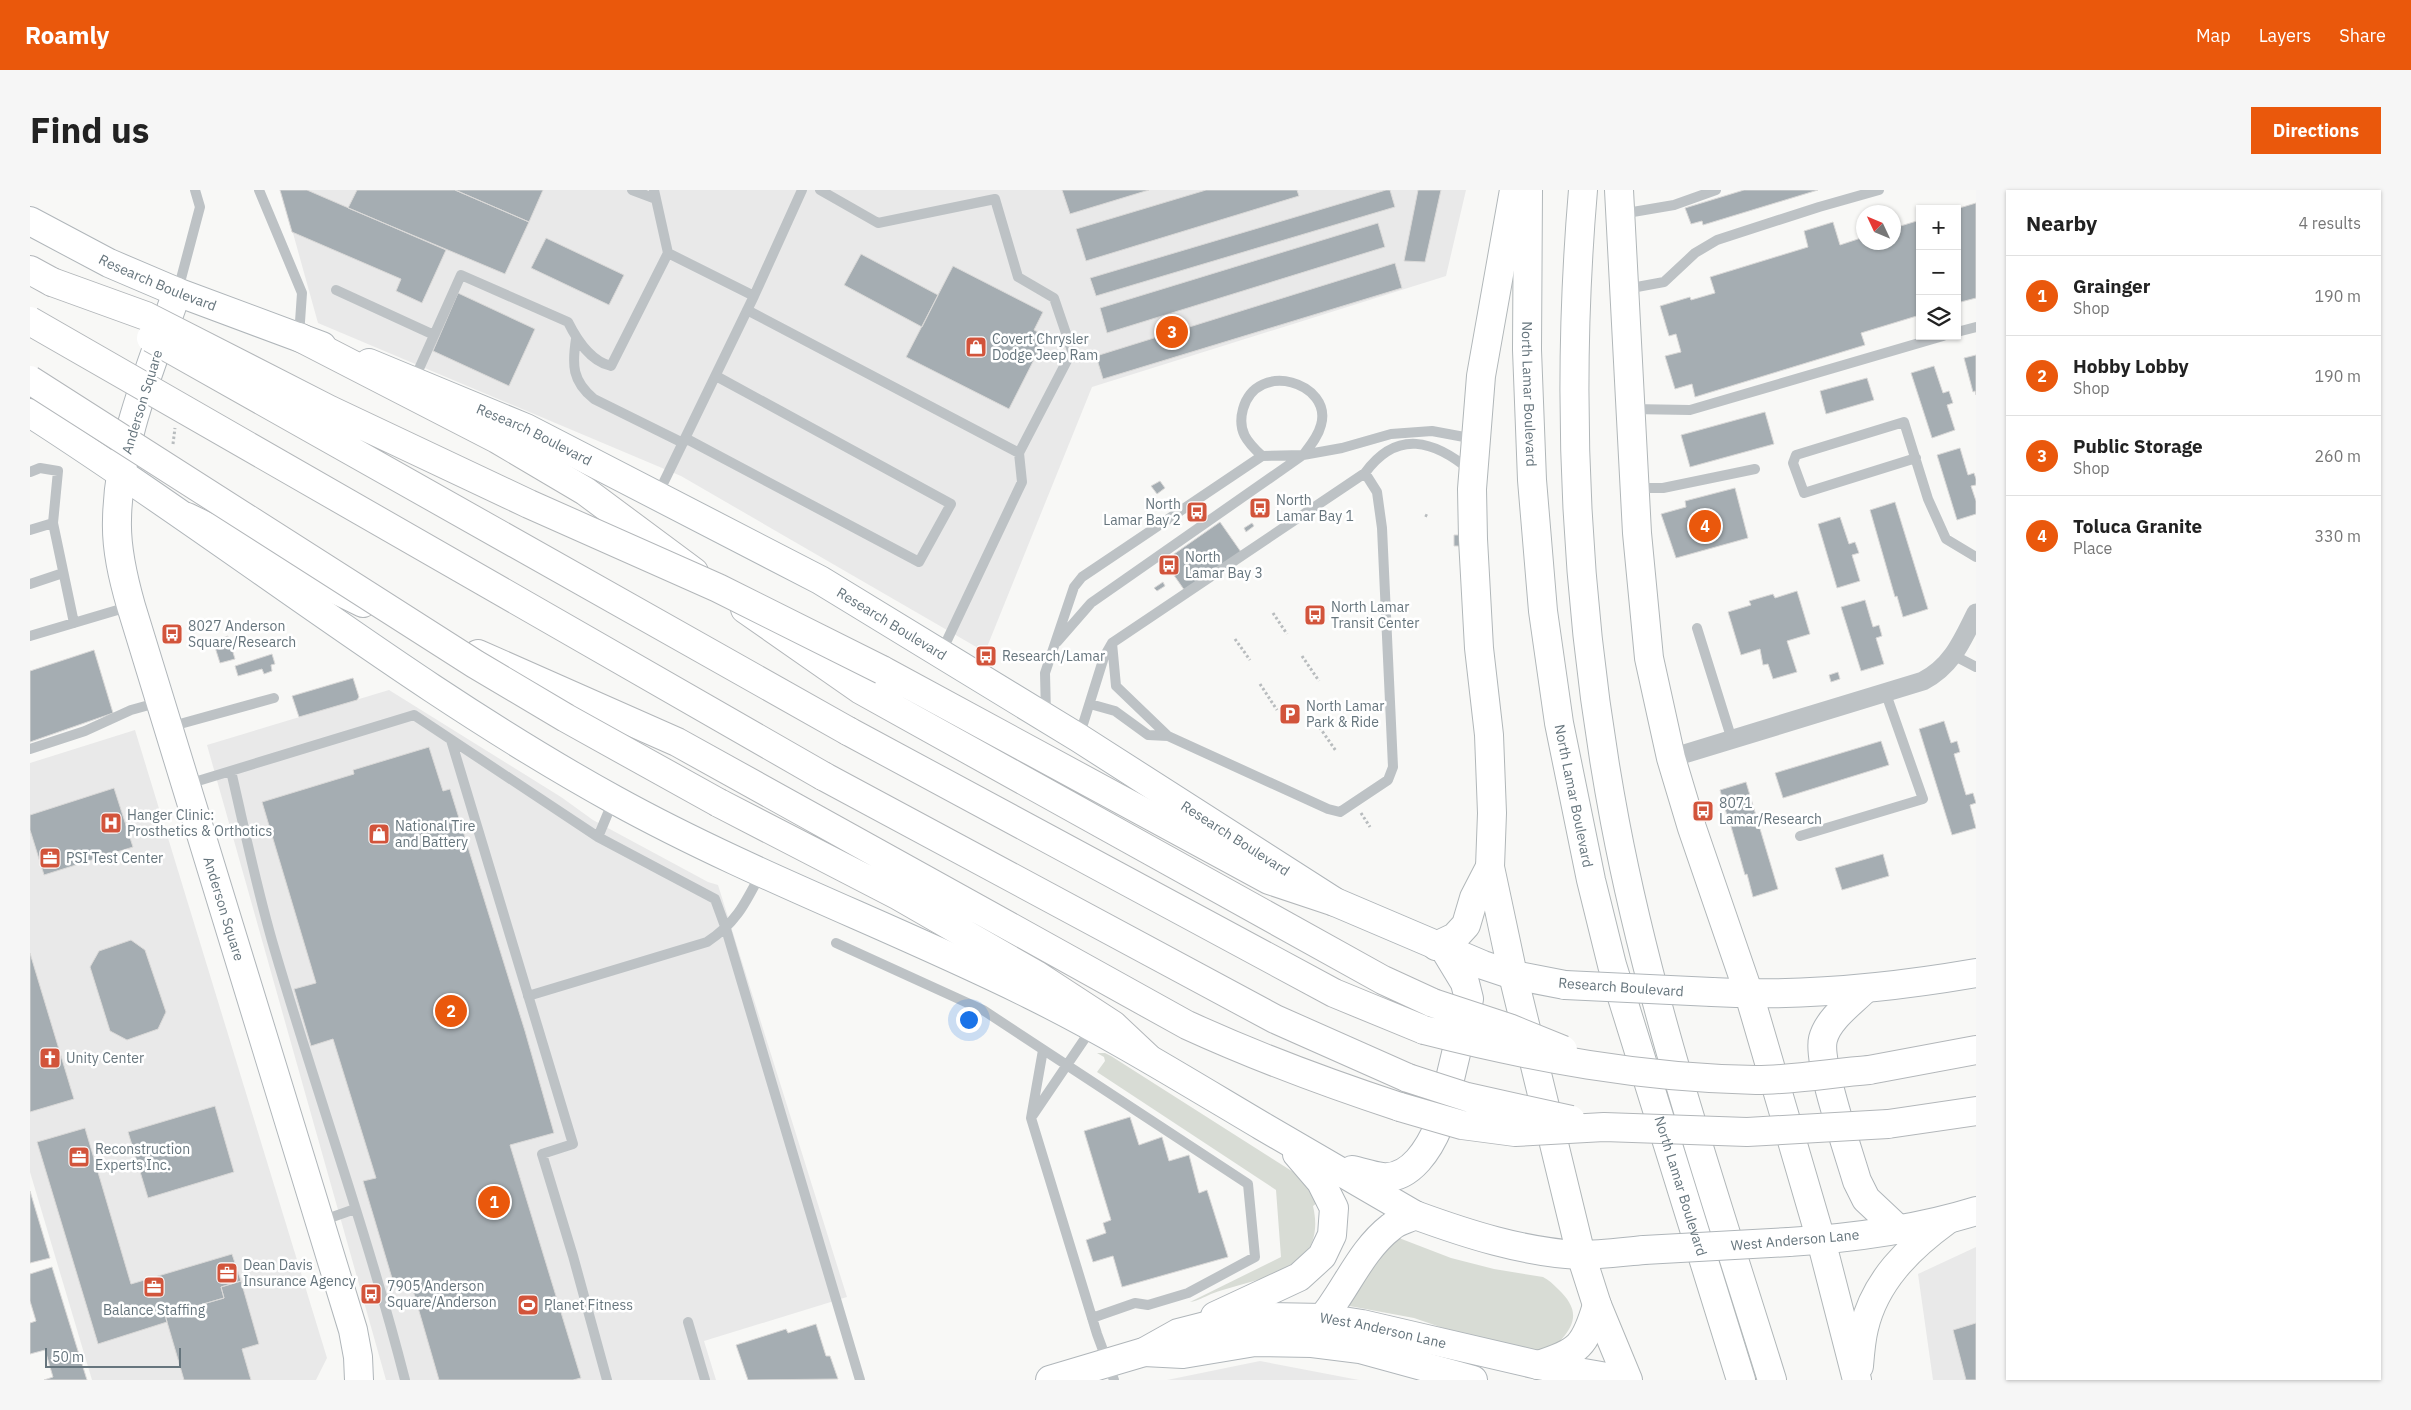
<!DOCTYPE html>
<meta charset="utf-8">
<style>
body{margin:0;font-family:"IBM Plex Sans",sans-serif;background:#f6f6f6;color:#222}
.controls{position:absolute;right:15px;top:15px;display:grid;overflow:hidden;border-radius:0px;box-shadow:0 1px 4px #0004}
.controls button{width:45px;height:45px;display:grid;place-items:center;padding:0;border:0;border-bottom:1px solid #e0e0e0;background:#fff;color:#222;font:25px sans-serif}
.compass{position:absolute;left:1826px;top:15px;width:45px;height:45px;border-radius:50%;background:#fff;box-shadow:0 1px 4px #0004;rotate:314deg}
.scale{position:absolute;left:15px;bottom:12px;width:136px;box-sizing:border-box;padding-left:5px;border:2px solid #66757d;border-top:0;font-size:14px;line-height:18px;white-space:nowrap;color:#66757d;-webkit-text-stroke:4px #fff;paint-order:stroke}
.you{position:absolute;left:938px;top:829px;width:18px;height:18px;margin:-12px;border:4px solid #fff;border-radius:50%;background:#1a73e8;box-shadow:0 0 0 8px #1a73e833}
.badge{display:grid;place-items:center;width:32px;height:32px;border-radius:50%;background:#ea580c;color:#fff;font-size:16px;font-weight:700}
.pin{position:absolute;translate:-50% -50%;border:2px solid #fff;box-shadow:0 1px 5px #0006}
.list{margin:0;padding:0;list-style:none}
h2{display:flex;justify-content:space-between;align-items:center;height:65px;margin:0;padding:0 20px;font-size:21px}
h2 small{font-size:16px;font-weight:400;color:#767676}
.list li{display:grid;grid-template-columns:32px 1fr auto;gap:15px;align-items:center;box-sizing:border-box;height:80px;padding:0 20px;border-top:1px solid #e0e0e0}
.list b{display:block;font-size:19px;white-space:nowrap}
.list p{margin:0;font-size:16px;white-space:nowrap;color:#767676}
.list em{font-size:16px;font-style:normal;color:#767676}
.icon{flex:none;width:28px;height:28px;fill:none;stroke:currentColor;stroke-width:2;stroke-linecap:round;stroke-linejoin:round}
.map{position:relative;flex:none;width:1946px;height:1190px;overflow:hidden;border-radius:0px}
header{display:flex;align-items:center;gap:30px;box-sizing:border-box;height:70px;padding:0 25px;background:#ea580c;color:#fff}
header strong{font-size:24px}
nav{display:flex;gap:28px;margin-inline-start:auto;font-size:18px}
.intro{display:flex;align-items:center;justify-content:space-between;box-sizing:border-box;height:120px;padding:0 30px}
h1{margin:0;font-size:35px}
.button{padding:12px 22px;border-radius:0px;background:#ea580c;color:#fff;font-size:18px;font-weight:700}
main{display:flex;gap:30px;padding:0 30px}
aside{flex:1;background:#fff;border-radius:0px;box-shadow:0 1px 4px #0004}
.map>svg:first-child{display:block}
.built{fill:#e9e9e9}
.green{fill:#d8dcd5}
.building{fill:#a5adb2;stroke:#dad9d8}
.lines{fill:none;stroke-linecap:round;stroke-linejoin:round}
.secondary-casing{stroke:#b0b6ba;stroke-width:30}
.primary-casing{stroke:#b1b7b9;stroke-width:30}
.highway-casing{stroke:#b3b7ba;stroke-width:30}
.path{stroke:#b8bcbe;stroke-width:3;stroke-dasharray:2.5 2.5;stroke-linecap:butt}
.lane{stroke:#bdc2c5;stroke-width:10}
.street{stroke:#bdc2c5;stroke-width:19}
.secondary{stroke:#fff;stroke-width:28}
.primary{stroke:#fff;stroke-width:28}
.highway{stroke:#fff;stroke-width:28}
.secondary-bridge-casing{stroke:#b0b6ba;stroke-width:30;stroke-linecap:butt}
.highway-bridge-casing{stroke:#b3b7ba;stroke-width:30;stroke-linecap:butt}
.secondary-bridge{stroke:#fff;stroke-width:28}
.highway-bridge{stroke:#fff;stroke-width:28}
.labels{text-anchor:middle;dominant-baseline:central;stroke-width:5;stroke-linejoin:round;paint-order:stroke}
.street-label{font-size:14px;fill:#66757d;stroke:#fff}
.poi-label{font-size:14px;fill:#66757d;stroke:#fff;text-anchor:start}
</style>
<header>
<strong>Roamly</strong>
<nav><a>Map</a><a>Layers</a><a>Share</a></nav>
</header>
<div class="intro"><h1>Find us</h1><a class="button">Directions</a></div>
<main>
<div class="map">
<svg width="1946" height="1190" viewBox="0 0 1946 1190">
<rect width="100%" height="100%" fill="#f8f8f6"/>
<path class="built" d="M251 0H1436L1416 86 1062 197 955 462 651 286 288 133Z
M359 500 531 607 563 630 678 692 688 695 817 1107 674 1151 686 1190H356L177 555Z
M105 540 297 1168 286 1190H62L0 982V573Z
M1946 1057V1190H1903L1888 1084Z
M1230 1171 1329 1190H1137Z"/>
<path class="green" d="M1067 863H1075L1081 866 1268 985 1278 996 1287 1013 1283 1016C1299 1085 1225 1087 1181 1104 1174 1107 1168 1111 1160 1112L1251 1067 1246 1000 1067 882 1075 871 1074 867Z
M1369 1048 1421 1068 1464 1079 1513 1087C1519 1090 1523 1094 1528 1099 1548 1118 1548 1132 1529 1152L1532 1156 1515 1163 1445 1149 1384 1128 1314 1115 1363 1049Z"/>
<path class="building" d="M250 0H277L416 60 392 113 366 101 371 89 262 42Z
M327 0H425L499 32 475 84 318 18Z
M425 0H513L499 32Z
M1032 0H1119L1040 24Z
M1176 0H1267L1269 6 1056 71 1046 39Z
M1356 0H1360L1365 17 1066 106 1060 88Z
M1388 0H1411L1395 72 1374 71Z
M1714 0H1788L1673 35 1672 31 1661 34 1655 18Z
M1946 13V108L1927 113 1926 19Z
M1890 30V125L1831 143 1835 155 1665 207 1662 194 1645 199 1635 166 1651 162 1646 144 1639 146 1630 116 1660 107 1661 110 1685 103 1680 87 1778 57 1774 41 1803 32 1810 55 1834 47V52H1864V38Z
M1348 33 1355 57 1077 143 1070 118Z
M516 48 594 85 579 115 501 78Z
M831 64 908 105 892 137 814 95Z
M1365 73 1372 98 1073 189 1066 166Z
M923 76 1013 122 1004 140 1016 146 979 219 876 167Z
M428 103 505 139 479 196 403 161Z
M1946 165V205L1945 201 1943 202 1934 168Z
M1904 176 1913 203 1919 201 1923 213 1917 215 1925 240 1902 248 1881 183Z
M1837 188 1844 210 1796 224 1790 201Z
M1735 222 1744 254 1660 277 1651 245Z
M1930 258 1938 285 1944 283 1946 289V295L1941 296 1946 311V324L1927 330 1907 265Z
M1130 291 1135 298 1127 304 1121 296Z
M1705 298 1718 348 1646 368 1631 324 1656 317 1655 311Z
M1865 312 1898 419 1873 427 1867 406 1865 407 1840 320Z
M1810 327 1819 354 1825 352 1829 363 1822 365 1830 391 1807 398 1788 334Z
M1190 332 1211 362 1155 401 1134 371Z
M1222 333 1224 336 1216 342 1214 338Z
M1424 345H1430V356H1424Z
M1133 392 1135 396 1127 401 1124 398Z
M1767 401 1780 444 1757 451 1767 482 1743 489 1738 474 1733 475 1730 459 1711 465 1698 422 1721 415 1719 411 1743 404 1745 408Z
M1835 410 1843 437 1849 435 1852 446 1846 448 1854 474 1831 481 1811 417Z
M198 446 205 469 190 473 183 451Z
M64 460 83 523 0 552V481Z
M242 464 245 474 241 475 242 481 234 484 232 479 208 486 205 476Z
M1808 482 1810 489 1801 492 1799 485Z
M323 488 329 507 327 510 269 527 262 506Z
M1914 531 1921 553 1927 551 1930 562 1924 564 1936 605 1943 603 1946 613 1940 615 1946 638 1922 645 1889 539Z
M1851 551 1859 575 1753 608 1745 583Z
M399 557 413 601 420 599 495 841 524 943 480 955 551 1188 543 1190H409L380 1090 364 1095 333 991 346 988 303 849 281 856 264 799 286 793 232 612 324 584 323 580Z
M1716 592 1748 699 1723 707 1717 684 1715 685 1700 633H1699L1690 600Z
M84 598 103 657 14 685 0 640V625Z
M1853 664 1859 686 1812 700 1805 678Z
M101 750 115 760 136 822 128 839 97 850 80 841 60 777 69 761Z
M0 763 44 909 0 922Z
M185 916 204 982 118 1008 98 942Z
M1100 927 1109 955 1132 947 1139 971 1159 965 1169 1003 1177 1000 1198 1067 1092 1097 1083 1066 1063 1072 1056 1050 1076 1043 1073 1033 1081 1030 1054 941Z
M55 938 101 1094 202 1064 211 1091 191 1097 194 1108 135 1125 137 1132 68 1154 7 952Z
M0 1001 20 1068 0 1073Z
M22 1077 57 1190H14L23 1187 15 1160 0 1164V1133L6 1131 0 1111V1084Z
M211 1091 229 1154 212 1159 221 1190H154L135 1125 194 1108 191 1097Z
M1946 1133V1190H1936L1923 1140Z
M786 1134 796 1166H800L808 1189 718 1190 706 1155 756 1139 758 1143Z"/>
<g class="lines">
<g class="secondary-casing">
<g id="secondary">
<path id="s1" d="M0 31 79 73 147 102 292 156"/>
<path id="s2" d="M147 102C122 175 88 251 87 330 86 359 93 388 101 416L323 1140 328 1167 329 1190"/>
<path id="s3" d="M339 173 496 238 790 390 1049 548 1305 712 1453 775 1483 785 1535 795"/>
<path d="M0 223C197 349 380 497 585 610 719 684 864 737 1001 805 1080 844 1156 891 1232 936 1283 966 1334 995 1385 1025 1437 1044 1493 1062 1549 1065 1570 1065 1592 1062 1614 1060"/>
<path d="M1835 799C1821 813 1798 829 1793 849 1787 872 1819 963 1827 991L1836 1009 1869 1040"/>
<path d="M1682 802C1771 807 1859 798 1946 783"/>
<path d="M1322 980C1332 982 1342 986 1352 987 1381 990 1400 957 1409 935L1439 809 1435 793 1415 760"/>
<path d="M1759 1052C1822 1048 1885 1040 1946 1021"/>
<path d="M1185 1126 1269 1087 1292 1066 1302 1045 1304 1018 1291 992 1267 964"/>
<path d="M1281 1140C1313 1110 1326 1064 1361 1037 1367 1031 1378 1029 1385 1025"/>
<path d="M1114 1162 1153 1164 1225 1152 1282 1153 1330 1159 1443 1190"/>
<path id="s4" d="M1020 1190 1114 1162 1148 1143 1191 1132 1238 1127 1294 1128 1332 1134 1508 1175 1594 1190"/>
</g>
</g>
<g class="primary-casing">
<g id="primary">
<path d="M1484 0 1451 186 1442 299 1443 349 1449 458 1459 545 1462 623 1460 677 1483 785 1551 1065 1567 1115 1598 1190"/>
<path id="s5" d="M1498 0 1497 160 1502 290 1513 421 1529 533 1561 690 1582 775 1711 1190"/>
<path d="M1553 0C1535 210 1546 425 1585 632 1621 822 1685 1006 1742 1190"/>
<path d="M1589 0 1607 343 1619 468 1641 568 1662 638 1719 804 1791 1050 1827 1190"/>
<path d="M1406 756 1425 747 1436 735 1444 708 1460 677"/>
<path d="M1508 1175C1549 1162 1555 1156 1567 1115"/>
<path d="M1829 1176C1830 1164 1831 1150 1834 1138 1845 1091 1879 1058 1916 1031"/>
</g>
</g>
<g class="highway-casing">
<path id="highway" d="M0 80 22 92
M269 147 467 249 555 301 664 382
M157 327 333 413
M715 419 831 500 1353 790 1403 813
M448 464 647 552 1157 835C1227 867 1297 893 1370 917
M852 480 1239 690 1305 712
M818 541 1304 803 1394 840
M793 586 1245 829 1378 888
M689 613 869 706 1008 786 1083 835 1117 867
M1839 880 1946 860
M1858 934 1946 921"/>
</g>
<path class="path" d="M143 254 145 238
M1395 325 1399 327
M1243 423 1257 444
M1205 449 1220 470
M1272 466 1289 491
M1230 494 1247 520
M1281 525 1306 561
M1331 623 1340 637"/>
<path class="lane" d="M229 0 272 103 269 146
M602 0 626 9
M624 0 638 63 724 106
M1591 24 1644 15 1686 0
M1596 99 1634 92 1665 63 1687 50 1789 17 1849 0
M148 100 170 17 165 0
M306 100 404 145
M717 120 989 263 1042 161 1024 108 988 87 965 9 848 33 790 0
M1927 142 1946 137
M546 149C542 175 542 191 564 209L653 253
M384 190 431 85 538 132C547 150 560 171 581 176L638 63
M1601 219 1660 220 1913 146
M655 248 889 372 921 314 686 186
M1886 268 1774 303 1763 273 1766 265 1874 232 1898 309 1916 349 1946 367
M0 282 10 278 28 281 23 333 44 433
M1606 298H1633L1725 279
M628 304 724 106 772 0
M0 340 23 333
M0 394 33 383
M1667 438 1702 550
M0 446 101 416
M1027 452 1061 413 1273 265C1280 256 1288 247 1291 235 1303 193 1227 169 1213 219 1207 241 1217 252 1232 266
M1082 453 1086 496 1138 546
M911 463 992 292 989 263
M1923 465 1946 477
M1060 514 1085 521 1118 545 1138 546 1298 619 1310 622 1358 590 1363 577 1352 338 1347 302 1335 283
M1016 525 1015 483 1044 397 1052 387 1232 266 1273 265 1312 258 1361 244 1402 241 1445 249
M139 537 244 508
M1049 547 1074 467 1082 453 1335 283C1367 239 1404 250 1441 281
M421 550 543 954 512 964 543 1066 577 1190
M0 559 55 541 101 520 130 512
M201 581C215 641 227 701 245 761 287 904 338 1045 375 1190
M158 594 384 525 568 647 685 709 696 739 830 1190
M1770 646 1893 609 1856 504
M568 647 583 611
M806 753 953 820 1218 994 1225 1067 1158 1103 1118 1115 1105 1113 1062 1128
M498 806 677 752C706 733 715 714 731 683
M1013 860 1001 928 1067 1144 1084 1190
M1003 925 1062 838
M291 1031 325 1019
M658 1132 675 1190"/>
<path class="street" d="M1641 568 1893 491C1922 476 1932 451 1946 423"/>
<use href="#secondary" class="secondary"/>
<use href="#primary" class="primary"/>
<use href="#highway" class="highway"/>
<g class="secondary-bridge-casing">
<path id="secondary-bridge" d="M1535 795 1682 802
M1614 1060 1759 1052"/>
</g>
<g class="highway-bridge-casing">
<path id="highway-bridge" d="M22 92 116 126 300 220 499 314 688 398 852 480
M0 131 793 586
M121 148 818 541
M0 190 445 474 536 528 689 613
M1403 813 1479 838 1533 860
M1394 840C1504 868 1611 888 1726 890 1763 890 1802 883 1839 880
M1378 888 1437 907 1541 930
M1370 917 1432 935 1485 942 1574 937 1717 942 1858 934"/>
</g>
<use href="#secondary-bridge" class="secondary-bridge"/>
<use href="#highway-bridge" class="highway-bridge"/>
</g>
<defs>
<g id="shop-square" transform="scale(1.125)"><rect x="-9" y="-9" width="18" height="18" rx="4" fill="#d2543b" stroke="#fff"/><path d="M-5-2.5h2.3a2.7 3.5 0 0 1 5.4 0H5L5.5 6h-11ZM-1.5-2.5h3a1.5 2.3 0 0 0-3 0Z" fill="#fff"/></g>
<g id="bus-square" transform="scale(1.125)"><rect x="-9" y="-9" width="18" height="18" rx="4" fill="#d2543b" stroke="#fff"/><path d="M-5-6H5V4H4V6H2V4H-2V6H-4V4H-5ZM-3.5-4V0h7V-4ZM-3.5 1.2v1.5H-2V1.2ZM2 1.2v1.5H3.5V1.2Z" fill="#fff"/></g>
<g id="parking-square" transform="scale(1.125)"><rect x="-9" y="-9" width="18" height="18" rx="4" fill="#d2543b" stroke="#fff"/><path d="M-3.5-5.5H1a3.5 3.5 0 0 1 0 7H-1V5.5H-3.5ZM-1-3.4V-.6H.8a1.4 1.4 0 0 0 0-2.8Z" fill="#fff"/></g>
<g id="hospital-square" transform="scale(1.125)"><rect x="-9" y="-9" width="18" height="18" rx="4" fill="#d2543b" stroke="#fff"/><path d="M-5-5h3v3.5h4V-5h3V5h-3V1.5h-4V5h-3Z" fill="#fff"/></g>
<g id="office-square" transform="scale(1.125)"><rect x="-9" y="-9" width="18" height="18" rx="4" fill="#d2543b" stroke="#fff"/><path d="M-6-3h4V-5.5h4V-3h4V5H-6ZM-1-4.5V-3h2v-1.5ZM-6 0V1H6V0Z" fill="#fff"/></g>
<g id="church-square" transform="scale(1.125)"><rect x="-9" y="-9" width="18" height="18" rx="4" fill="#d2543b" stroke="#fff"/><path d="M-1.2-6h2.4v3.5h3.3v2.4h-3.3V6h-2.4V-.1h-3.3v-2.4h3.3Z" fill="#fff"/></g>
<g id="stadium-square" transform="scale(1.125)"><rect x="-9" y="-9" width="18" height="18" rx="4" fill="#d2543b" stroke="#fff"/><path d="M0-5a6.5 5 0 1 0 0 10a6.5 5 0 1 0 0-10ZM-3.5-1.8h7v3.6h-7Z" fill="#fff"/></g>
</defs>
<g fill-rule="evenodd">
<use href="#shop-square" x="946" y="157"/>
<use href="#bus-square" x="1230" y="318"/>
<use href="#bus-square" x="1167" y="322"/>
<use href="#bus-square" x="1139" y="375"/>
<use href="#bus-square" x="1285" y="425"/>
<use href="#bus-square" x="142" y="444"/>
<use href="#bus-square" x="956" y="466"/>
<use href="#parking-square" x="1260" y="524"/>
<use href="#bus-square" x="1673" y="621"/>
<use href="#hospital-square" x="81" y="633"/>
<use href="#shop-square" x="349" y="644"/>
<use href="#office-square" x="20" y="668"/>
<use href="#church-square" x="20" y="868"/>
<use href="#office-square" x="49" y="967"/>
<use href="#office-square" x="197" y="1083"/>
<use href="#office-square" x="124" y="1097"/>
<use href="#bus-square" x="341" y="1104"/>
<use href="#stadium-square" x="498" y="1115"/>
</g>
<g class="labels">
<g class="street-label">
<text stroke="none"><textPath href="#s1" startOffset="142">Research Boulevard</textPath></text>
<text stroke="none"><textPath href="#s5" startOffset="204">North Lamar Boulevard</textPath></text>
<text transform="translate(112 212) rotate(-73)">Anderson Square</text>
<text stroke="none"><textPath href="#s3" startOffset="180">Research Boulevard</textPath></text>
<text stroke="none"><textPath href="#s3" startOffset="585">Research Boulevard</textPath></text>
<text stroke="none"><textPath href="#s5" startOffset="609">North Lamar Boulevard</textPath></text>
<text stroke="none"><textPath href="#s3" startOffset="990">Research Boulevard</textPath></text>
<text stroke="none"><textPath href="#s2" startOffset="641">Anderson Square</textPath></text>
<text transform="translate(1591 797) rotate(4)">Research Boulevard</text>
<text stroke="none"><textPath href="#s5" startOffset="1014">North Lamar Boulevard</textPath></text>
<text transform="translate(1765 1050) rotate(-5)">West Anderson Lane</text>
<text stroke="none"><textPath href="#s4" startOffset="345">West Anderson Lane</textPath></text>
</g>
<g class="poi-label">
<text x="962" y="149">Covert Chrysler<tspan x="962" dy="16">Dodge Jeep Ram</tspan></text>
<text x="1246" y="310">North<tspan x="1246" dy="16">Lamar Bay 1</tspan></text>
<text x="1151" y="314" text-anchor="end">North<tspan x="1151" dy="16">Lamar Bay 2</tspan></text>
<text x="1155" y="367">North<tspan x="1155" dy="16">Lamar Bay 3</tspan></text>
<text x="1301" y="417">North Lamar<tspan x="1301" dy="16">Transit Center</tspan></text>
<text x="158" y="436">8027 Anderson<tspan x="158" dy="16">Square/Research</tspan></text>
<text x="972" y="466">Research/Lamar</text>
<text x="1276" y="516">North Lamar<tspan x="1276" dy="16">Park &amp; Ride</tspan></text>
<text x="1689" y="613">8071<tspan x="1689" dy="16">Lamar/Research</tspan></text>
<text x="97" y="625">Hanger Clinic:<tspan x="97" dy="16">Prosthetics &amp; Orthotics</tspan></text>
<text x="365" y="636">National Tire<tspan x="365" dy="16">and Battery</tspan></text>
<text x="36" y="668">PSI Test Center</text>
<text x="36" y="868">Unity Center</text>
<text x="65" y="959">Reconstruction<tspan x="65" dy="16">Experts Inc.</tspan></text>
<text x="213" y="1075">Dean Davis<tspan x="213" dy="16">Insurance Agency</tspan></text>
<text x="357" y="1096">7905 Anderson<tspan x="357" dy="16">Square/Anderson</tspan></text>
<text x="514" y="1115">Planet Fitness</text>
<text x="124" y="1120" text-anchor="middle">Balance Staffing</text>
</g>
</g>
</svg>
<div class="controls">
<button>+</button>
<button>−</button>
<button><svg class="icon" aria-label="layers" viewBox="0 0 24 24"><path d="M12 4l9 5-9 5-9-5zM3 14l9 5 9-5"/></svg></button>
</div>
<svg class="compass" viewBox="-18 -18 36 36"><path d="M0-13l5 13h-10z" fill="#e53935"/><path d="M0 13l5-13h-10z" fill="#767676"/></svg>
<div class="scale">50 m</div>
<div class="you"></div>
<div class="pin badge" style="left:464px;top:1012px">1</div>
<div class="pin badge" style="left:421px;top:821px">2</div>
<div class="pin badge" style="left:1142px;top:142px">3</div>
<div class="pin badge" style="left:1675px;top:336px">4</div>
</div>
<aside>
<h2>Nearby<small>4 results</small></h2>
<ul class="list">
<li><span class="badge">1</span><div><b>Grainger</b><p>Shop</p></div><em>190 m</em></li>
<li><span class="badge">2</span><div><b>Hobby Lobby</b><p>Shop</p></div><em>190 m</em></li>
<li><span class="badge">3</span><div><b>Public Storage</b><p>Shop</p></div><em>260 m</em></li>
<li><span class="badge">4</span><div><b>Toluca Granite</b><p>Place</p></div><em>330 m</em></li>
</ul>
</aside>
</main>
